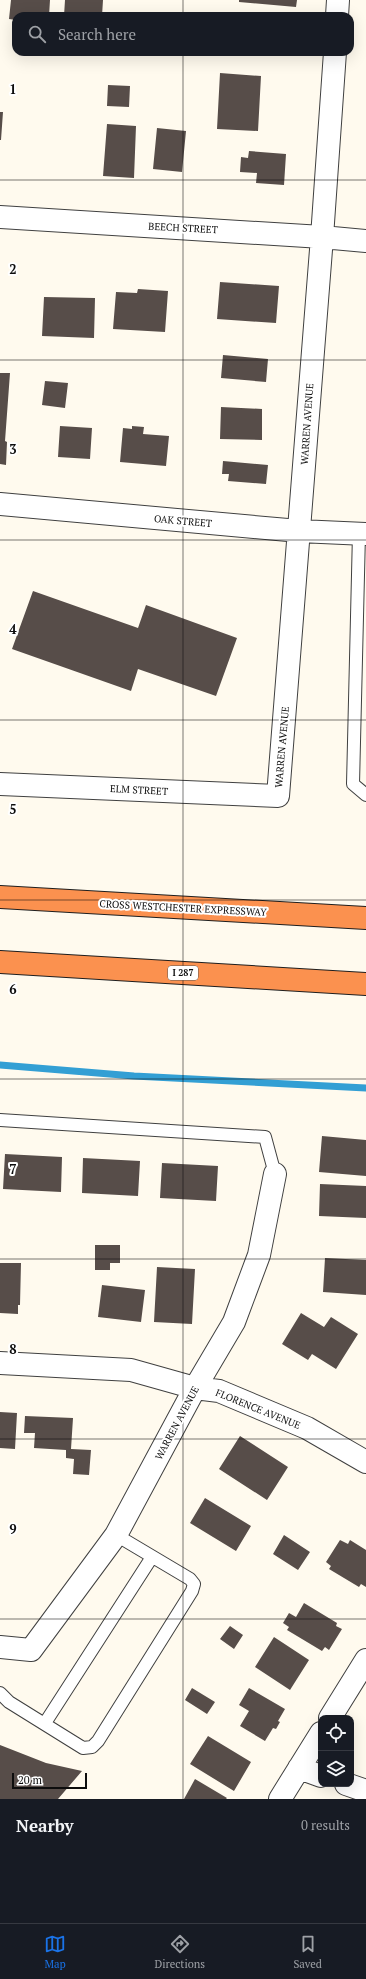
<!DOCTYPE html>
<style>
body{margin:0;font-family:"PT Serif",serif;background:#20242c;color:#f1f3f6}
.controls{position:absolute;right:12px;bottom:12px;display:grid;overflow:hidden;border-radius:8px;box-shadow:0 4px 16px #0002}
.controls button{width:36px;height:36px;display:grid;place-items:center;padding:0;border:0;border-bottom:1px solid #363941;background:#171b24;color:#f1f3f6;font:20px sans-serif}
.scale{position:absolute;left:12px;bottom:10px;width:75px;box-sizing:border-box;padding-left:4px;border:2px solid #0d0d0d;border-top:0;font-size:11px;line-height:14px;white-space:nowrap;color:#0d0d0d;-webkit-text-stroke:3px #fff;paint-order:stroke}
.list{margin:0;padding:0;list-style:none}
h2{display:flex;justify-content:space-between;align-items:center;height:52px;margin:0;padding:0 16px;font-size:17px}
h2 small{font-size:13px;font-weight:400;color:#9ea1a6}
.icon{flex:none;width:22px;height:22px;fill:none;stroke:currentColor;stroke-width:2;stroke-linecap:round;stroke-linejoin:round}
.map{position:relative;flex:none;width:366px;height:1799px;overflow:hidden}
.search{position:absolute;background:#171b24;box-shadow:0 4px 16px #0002;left:12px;right:12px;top:12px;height:44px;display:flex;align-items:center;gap:10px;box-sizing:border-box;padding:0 14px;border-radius:12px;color:#9ea1a6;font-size:15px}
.sheet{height:124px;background:#171b24}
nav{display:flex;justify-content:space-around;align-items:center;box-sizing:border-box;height:56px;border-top:1px solid #363941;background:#171b24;font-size:11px;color:#9ea1a6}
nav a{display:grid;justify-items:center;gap:2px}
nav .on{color:#1a73e8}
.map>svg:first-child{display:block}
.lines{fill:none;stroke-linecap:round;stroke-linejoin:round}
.stream{stroke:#339fd4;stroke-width:7}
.building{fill:#574d49}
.lane-casing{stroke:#404040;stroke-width:14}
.street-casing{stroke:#404040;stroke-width:24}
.highway-casing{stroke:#1e1e1e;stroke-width:24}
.lane{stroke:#fff;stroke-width:12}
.street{stroke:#fff;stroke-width:22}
.highway{stroke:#fb914f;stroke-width:22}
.grid{fill:none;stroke:#0d0d0d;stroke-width:1;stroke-opacity:0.55}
.labels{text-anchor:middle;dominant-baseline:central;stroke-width:4;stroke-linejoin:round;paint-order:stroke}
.shield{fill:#fff;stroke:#565656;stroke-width:1}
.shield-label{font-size:9px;font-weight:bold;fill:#0d0d0d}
.street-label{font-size:10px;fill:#0d0d0d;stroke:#fff}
.grid-label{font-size:13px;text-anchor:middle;font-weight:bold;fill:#0d0d0d;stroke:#fff;stroke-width:4;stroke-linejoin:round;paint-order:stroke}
</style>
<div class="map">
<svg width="366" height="1799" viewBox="0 0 366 1799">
<rect width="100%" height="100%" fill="#fffaee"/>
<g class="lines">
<path class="stream" d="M0 1065 134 1076 366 1088"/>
</g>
<path class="building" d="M11 0H50L49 16H16V20L9 19Z
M65 0H103L102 16H64Z
M239 0H297L296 7 239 2Z
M220 73 261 76 258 131 217 129Z
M108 85 130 86 129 107 107 106Z
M0 112H3L1 140H0Z
M107 124 136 126 134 178 103 176Z
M157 128 186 131 182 172 153 169Z
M249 151 286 154 284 185 256 183 257 173 240 172 241 157 248 158Z
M220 282 279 286 276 323 217 319Z
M138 289 168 291 165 332 113 329 116 292 137 293Z
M44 297 95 298 94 338 42 336Z
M223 355 268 359 266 382 221 378Z
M0 373H10L5 441 7 442 6 465 0 464Z
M45 381 68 383 65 408 42 405Z
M221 407 262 409V440L220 439Z
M60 426 92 428 90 459 58 457Z
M132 426 144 427 143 434 169 436 166 466 120 462 123 428 132 429Z
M223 461 268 465 266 484 228 481 229 474H222Z
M33 591 138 628 146 605 237 638 216 696 138 669 131 691 12 649Z
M322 1136 366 1140V1176L319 1172Z
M5 1154 62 1157 61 1192 3 1189Z
M83 1158 140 1161 138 1196 82 1193Z
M162 1163 218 1166 216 1201 160 1198Z
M320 1184 366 1186V1218L319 1216Z
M95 1245H120V1263H110V1270H95Z
M325 1258 366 1260V1295L323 1292Z
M0 1263H21L20 1305H18V1314L0 1313Z
M157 1267 195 1269 192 1324 154 1322Z
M102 1285 145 1290 141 1322 98 1317Z
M301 1313 324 1327 331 1317 358 1334 336 1369 312 1354 308 1360 282 1344Z
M0 1412 17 1413 15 1449 0 1448Z
M25 1416 73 1418 71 1449 91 1450 89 1475 73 1474 74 1459 66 1458V1450L34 1448 35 1433H24Z
M240 1436 288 1467 267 1500 219 1469Z
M205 1498 251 1526 236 1551 190 1523Z
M284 1535 310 1552 298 1570 273 1554Z
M340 1540 348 1544 350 1540 366 1550V1587L361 1584 359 1587 329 1569 331 1566 326 1562Z
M304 1603 337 1623 336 1626 342 1629 329 1650 325 1647 322 1651 287 1630 289 1627 283 1623 289 1613 296 1617Z
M230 1626 243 1635 234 1649 220 1639Z
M274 1637 309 1660 290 1690 255 1667Z
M192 1688 215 1702 207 1714 185 1700Z
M249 1688 285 1709 278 1721 280 1722 276 1729 273 1728 265 1741 240 1726 249 1711 239 1705Z
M208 1736 251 1762 234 1791 190 1764Z
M0 1745 46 1763 82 1771 58 1799H0Z
M195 1779 227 1798 226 1799H184Z"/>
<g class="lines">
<g class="lane-casing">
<path id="lane" d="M359 533 353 784 366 795
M0 1120 265 1137 275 1174
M0 1693 9 1702 83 1748 92 1747 98 1741 192 1591 194 1584 190 1579 116 1535
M45 1723 152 1557"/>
</g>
<g class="street-casing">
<path id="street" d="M337 16 338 0
M0 217 322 237 366 241
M0 504 299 531 366 534
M0 784 278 796 322 237 335 52
M0 1363 131 1370 195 1388 219 1391 307 1428 366 1462
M0 1647 31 1650 116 1535 195 1388 234 1322 259 1255 275 1174
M330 1718 366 1660
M299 1768 321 1776
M346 1784 366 1791
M280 1799 321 1733"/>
</g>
<g class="highway-casing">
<path id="highway" d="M0 897 366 918
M0 962 366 984"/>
</g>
<use href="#lane" class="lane"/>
<use href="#street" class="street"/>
<use href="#highway" class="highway"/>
</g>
<path class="grid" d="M183 0V16M183 52V1799M0 180H366M0 360H366M0 540H366M0 720H366M0 900H366M0 1079H366M0 1259H366M0 1439H366M0 1619H366"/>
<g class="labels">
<rect class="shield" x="168" y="966" width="30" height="14" rx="3"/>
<g class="shield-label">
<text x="183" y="973">I 287</text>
</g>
<g class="street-label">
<text transform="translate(183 228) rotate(3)">BEECH STREET</text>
<text transform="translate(307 424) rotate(-86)">WARREN AVENUE</text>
<text transform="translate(183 521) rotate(5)">OAK STREET</text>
<text transform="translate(282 747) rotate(-85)">WARREN AVENUE</text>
<text transform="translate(139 790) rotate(3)">ELM STREET</text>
<text transform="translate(183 908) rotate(3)">CROSS WESTCHESTER EXPRESSWAY</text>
<text transform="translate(258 1409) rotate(22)">FLORENCE AVENUE</text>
<text transform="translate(177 1423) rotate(-62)">WARREN AVENUE</text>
</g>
</g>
<g class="grid-label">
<text x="13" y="94">1</text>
<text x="13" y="274">2</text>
<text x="13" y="454">3</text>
<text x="13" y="634">4</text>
<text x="13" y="814">5</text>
<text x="13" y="994">6</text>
<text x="13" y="1174">7</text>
<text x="13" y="1354">8</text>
<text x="13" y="1534">9</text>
</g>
</svg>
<div class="controls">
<button><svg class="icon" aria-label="locate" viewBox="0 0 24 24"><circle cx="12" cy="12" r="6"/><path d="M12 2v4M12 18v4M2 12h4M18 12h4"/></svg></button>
<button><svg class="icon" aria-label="layers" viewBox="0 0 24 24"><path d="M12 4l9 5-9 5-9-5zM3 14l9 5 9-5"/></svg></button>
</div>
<div class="scale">20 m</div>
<div class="search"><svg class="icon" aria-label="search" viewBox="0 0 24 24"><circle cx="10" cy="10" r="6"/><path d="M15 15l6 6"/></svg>Search here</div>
</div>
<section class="sheet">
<h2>Nearby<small>0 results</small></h2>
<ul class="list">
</ul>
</section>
<nav>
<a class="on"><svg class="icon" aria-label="map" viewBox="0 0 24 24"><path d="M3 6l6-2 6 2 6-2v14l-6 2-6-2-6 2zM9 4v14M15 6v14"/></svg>Map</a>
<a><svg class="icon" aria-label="directions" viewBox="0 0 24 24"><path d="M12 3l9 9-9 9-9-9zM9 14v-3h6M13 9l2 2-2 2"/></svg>Directions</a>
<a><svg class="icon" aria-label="saved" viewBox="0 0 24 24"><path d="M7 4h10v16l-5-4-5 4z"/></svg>Saved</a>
</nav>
